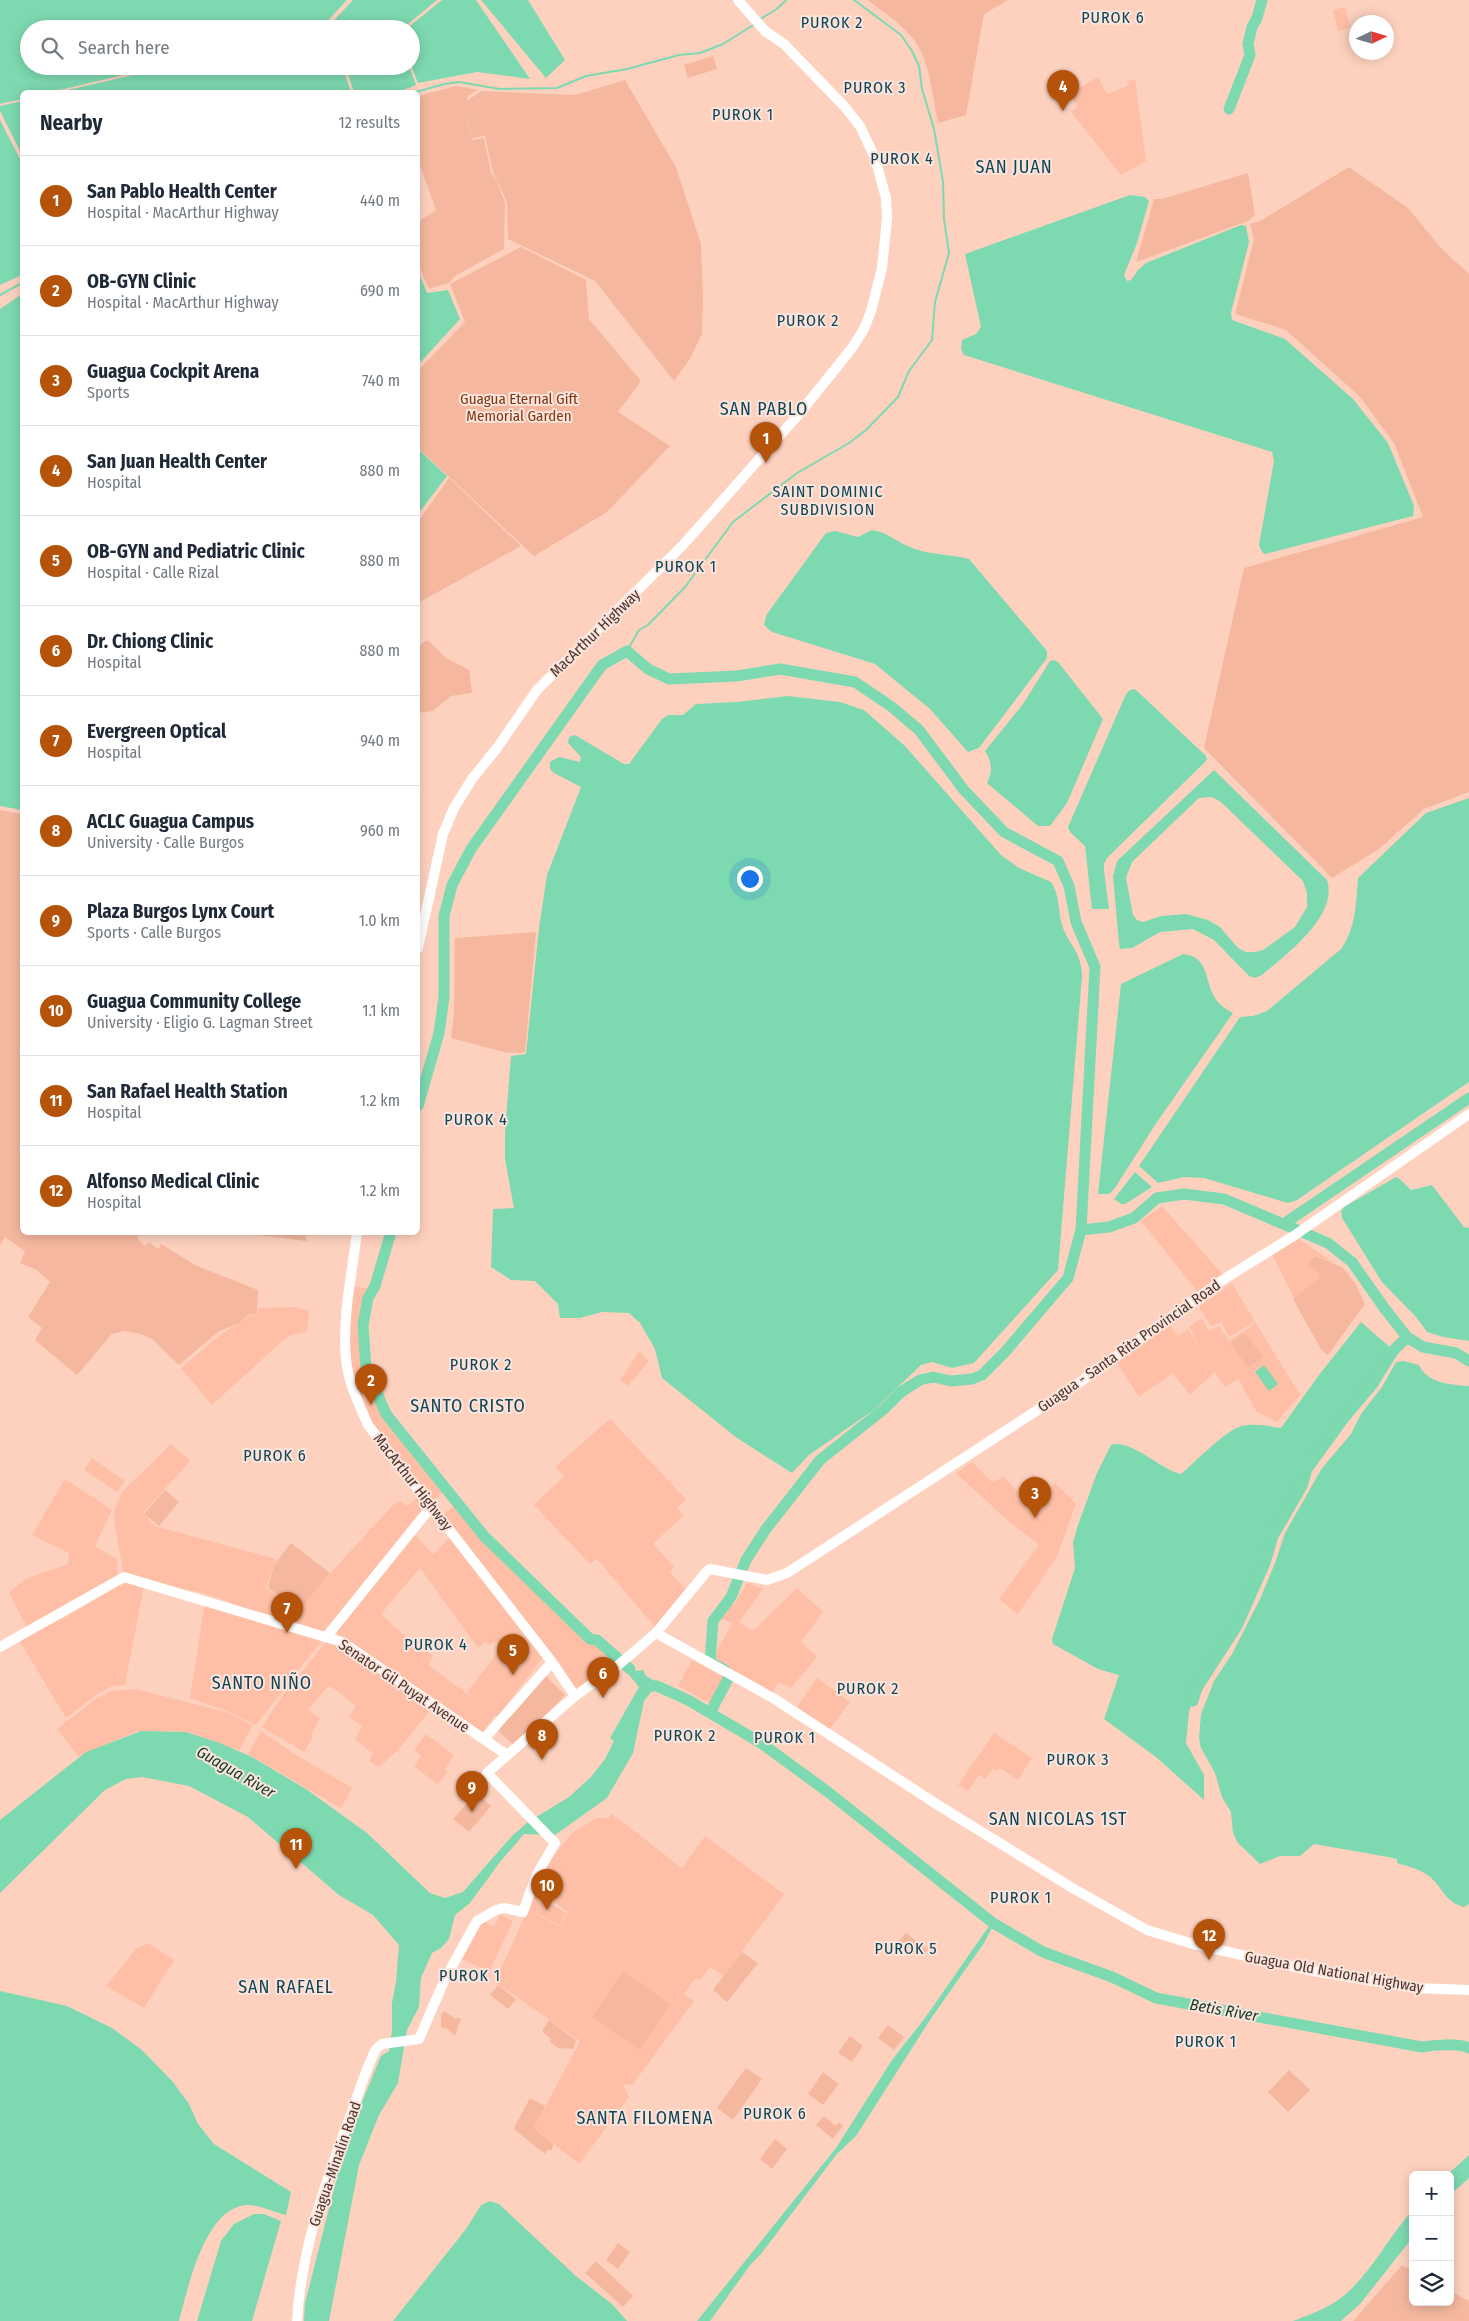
<!DOCTYPE html>
<meta charset="utf-8">
<style>
body{margin:0;font-family:"Fira Sans Condensed",sans-serif;background:#f2f2f3;color:#1f2937}
.controls{position:absolute;right:15px;bottom:15px;display:grid;overflow:hidden;border-radius:8px;box-shadow:0 2px 12px #0003}
.controls button{width:45px;height:45px;display:grid;place-items:center;padding:0;border:0;border-bottom:1px solid #e0e1e3;background:#fff;color:#1f2937;font:25px sans-serif}
.compass{position:absolute;left:1349px;top:15px;width:45px;height:45px;border-radius:50%;background:#fff;box-shadow:0 2px 12px #0003;rotate:86deg}
.you{position:absolute;left:749px;top:878px;width:18px;height:18px;margin:-12px;border:4px solid #fff;border-radius:50%;background:#1a73e8;box-shadow:0 0 0 8px #1a73e833}
.badge{display:grid;place-items:center;width:32px;height:32px;border-radius:50%;background:#b45309;color:#fff;font-size:16px;font-weight:700}
.pin{position:absolute;translate:-50% -41px;filter:drop-shadow(0 1px 2px #0008)}
.pin::after{content:'';position:absolute;top:26px;width:18px;height:15px;background:inherit;clip-path:polygon(0 0,100% 0,50% 100%)}
.list{margin:0;padding:0;list-style:none}
h2{display:flex;justify-content:space-between;align-items:center;height:65px;margin:0;padding:0 20px;font-size:21px}
h2 small{font-size:16px;font-weight:400;color:#747a83}
.list li{display:grid;grid-template-columns:32px 1fr auto;gap:15px;align-items:center;box-sizing:border-box;height:90px;padding:0 20px;border-top:1px solid #e0e1e3}
.list b{display:block;font-size:19px;white-space:nowrap}
.list p{margin:0;font-size:16px;white-space:nowrap;color:#747a83}
.list em{font-size:16px;font-style:normal;color:#747a83}
.icon{flex:none;width:28px;height:28px;fill:none;stroke:currentColor;stroke-width:2;stroke-linecap:round;stroke-linejoin:round}
.map{position:relative;flex:none;width:1469px;height:2321px;overflow:hidden}
.search{position:absolute;background:#fff;box-shadow:0 2px 12px #0003;left:20px;top:20px;width:400px;height:55px;display:flex;align-items:center;gap:12px;box-sizing:border-box;padding:0 18px;border-radius:28px;color:#747a83;font-size:19px}
.panel{position:absolute;background:#fff;box-shadow:0 2px 12px #0003;left:20px;top:90px;width:400px;height:1145px;border-radius:8px}
.map>svg:first-child{display:block}
.built{fill:#febfa6;fill-rule:evenodd}
.green{fill:#f5b89f}
.water{fill:#7dd9b0;fill-rule:evenodd}
.lines{fill:none;stroke-linecap:round;stroke-linejoin:round}
.stream{stroke:#7dd9b0;stroke-width:2}
.river{stroke:#7dd9b0;stroke-width:11}
.secondary{stroke:#fff;stroke-width:10}
.labels{text-anchor:middle;dominant-baseline:central;stroke-width:4;stroke-linejoin:round;paint-order:stroke}
.park-label{font-size:15px;fill:#7f3714;stroke:#fbe4db}
.street-label{font-size:15px;fill:#49332a;stroke:#fbe4db}
.neighbourhood-label{font-size:16px;letter-spacing:1px;fill:#0f4454;stroke:#fbe4db}
.water-label{font-size:16px;font-style:italic;fill:#113a29;stroke:#fbe4db}
.quarter-label{font-size:18px;letter-spacing:1px;fill:#0f4454;stroke:#fbe4db}
</style>
<div class="map">
<svg width="1469" height="2321" viewBox="0 0 1469 2321">
<rect width="100%" height="100%" fill="#fed1bf"/>
<path class="built" d="M1345 7 1350 28 1338 31 1333 10Z
M1098 77 1107 94 1128 86 1127 81 1135 79 1146 161 1121 175 1071 112 1078 107 1069 94Z
M1162 1206 1224 1276 1200 1295 1141 1221Z
M1297 1238 1336 1264 1317 1256 1308 1264 1319 1274V1277L1294 1298 1272 1254Z
M1232 1283 1255 1322 1229 1337 1221 1322 1211 1326 1199 1307Z
M352 1286 371 1289 365 1299 361 1325 364 1367 384 1414 446 1491 430 1502 370 1423 348 1361Z
M298 1307 299 1309 309 1310 307 1332 288 1336 212 1405 181 1368 220 1335 251 1315 258 1314 259 1308Z
M1202 1318 1209 1331 1219 1326 1229 1341 1256 1323 1300 1395 1277 1422 1257 1412 1238 1379 1225 1387 1215 1372 1190 1395 1173 1373 1139 1397 1117 1362 1170 1325 1178 1336 1188 1329 1202 1352 1189 1327Z
M639 1351 649 1361 628 1386 620 1380Z
M610 1419 686 1499 677 1508 684 1515 653 1544 674 1567 670 1573 688 1591 655 1627 597 1559 590 1564 534 1505 564 1476 555 1467Z
M171 1444 190 1461 143 1513 155 1526 276 1559 266 1588 299 1611 333 1570 393 1505 400 1501 407 1506 419 1496 429 1507 330 1627 326 1626 329 1631 326 1636 203 1593 124 1577 115 1526 114 1511 122 1492Z
M92 1458 125 1481 117 1492 84 1470Z
M972 1462 993 1483 1003 1476 1016 1490 1034 1474 1047 1490 1055 1483 1076 1504 1057 1557 1018 1614 999 1599 1039 1545 1005 1518 956 1473Z
M65 1479 112 1510 95 1546 117 1559 118 1578 27 1628 9 1593 25 1579 68 1564 69 1553 32 1535Z
M456 1505 492 1546 531 1585 549 1599 589 1641 603 1649 616 1662 579 1696 443 1514Z
M413 1533 433 1554 429 1559 452 1535 544 1656 498 1716 495 1715 481 1735 333 1631ZM420 1568 478 1648 485 1642 488 1644 496 1642 502 1647 467 1692 477 1701 428 1665 433 1656 426 1651 423 1653 381 1614Z
M132 1582 144 1585 125 1685 112 1686 99 1693 66 1718 19 1640 68 1616 119 1585Z
M747 1583 763 1589 739 1622 753 1631 797 1588 823 1612 801 1642 817 1657 791 1688 779 1682 771 1694 712 1660 732 1624 719 1617 729 1603 734 1605Z
M205 1601 323 1639 256 1725 227 1711 190 1698Z
M330 1637 433 1707 397 1751 379 1767 369 1761 373 1754 355 1739 362 1726 349 1717 356 1706 329 1685 308 1710 320 1718 311 1735 313 1737 304 1752 262 1727 281 1698Z
M692 1660 727 1679 713 1705 678 1686Z
M817 1678 850 1702 829 1730 797 1707Z
M135 1689 226 1712 253 1725 239 1750 188 1732 137 1731 78 1756 57 1729 96 1699 112 1691Z
M261 1731 298 1756 352 1788 341 1808 248 1754Z
M994 1733 1032 1758 1018 1780 1000 1768 997 1771 993 1769 985 1779 979 1775 968 1791 958 1785Z
M426 1734 454 1755 445 1769 448 1771 438 1785 414 1766 421 1756 414 1750Z
M612 1814 682 1868 705 1836 784 1894 724 1976 710 1967 700 1980 696 1978 684 1994 694 2001 633 2084 623 2085 629 2097 579 2164 534 2128 580 2041 495 1982 528 1909 559 1927 568 1912 533 1887 553 1856 573 1832 597 1818H608Z
M535 1895 566 1913 559 1926 528 1908Z
M500 1915 513 1921 489 1972 460 1958 481 1920 494 1927Z
M148 1943 174 1960 144 2008 106 1986 136 1949Z"/>
<path class="green" d="M868 0H1008L984 14 966 115 938 123C933 99 931 70 919 48 909 28 885 14 868 0Z
M713 56 717 69 688 78 684 65Z
M625 80 676 167 701 244 703 297 702 334 690 359 674 381 595 281 508 239 507 202 493 172 485 136 472 138 465 107 472 140 484 138 491 173 496 179 505 203 504 249 455 276 449 283 429 289 418 264V222L436 210 418 160V96L456 86 478 90 468 96 467 101 481 91 575 95Z
M1349 167 1408 208 1441 248 1469 274V792L1424 809 1379 849 1332 878 1204 748 1244 568 1423 517 1394 443 1360 397 1286 330 1235 314 1254 239 1250 224 1260 221Z
M1248 173 1255 215 1248 221 1136 262 1154 199H1162Z
M521 247 586 280 589 319 641 381 618 412 670 446 607 512 534 556 418 448V371L465 322 450 284Z
M449 478 521 546 418 603V522Z
M428 640 446 658 469 670 472 693 451 696 433 711 418 713V646Z
M0 810 22 814V1232L140 1233 137 1238 145 1246 149 1242 158 1249 161 1244 197 1266 258 1290 257 1314H250L239 1323 218 1332 179 1365 152 1339 141 1334 124 1331 112 1334 77 1375 35 1340 42 1328 28 1317 50 1282 37 1270 20 1263 25 1251 5 1237 0 1245Z
M536 932 525 1052 508 1053 451 1038 454 1014 455 938Z
M244 1233H306V1241Z
M1315 1256 1342 1267 1355 1283 1365 1304 1328 1355 1322 1351 1294 1301V1298L1319 1277V1274L1308 1264Z
M1245 1333 1263 1357 1248 1368 1231 1343Z
M165 1490 179 1502 159 1526 144 1514Z
M291 1543 330 1573 299 1611 268 1588 274 1565Z
M546 1676 565 1695 515 1746 497 1730Z
M476 1793 491 1806 469 1832 453 1819Z
M906 1933 928 1950 923 1955 919 1952 916 1955 899 1941Z
M742 1952 758 1963 727 2002 713 1990Z
M623 1971 670 2004 640 2050 592 2017Z
M498 1985 516 1999 508 2009 490 1995Z
M444 2011 456 2019 457 2017 461 2019 455 2036 446 2028H441V2015Z
M549 2020 576 2040 573 2049 558 2048 550 2042 551 2039 542 2031Z
M888 2025 904 2037 894 2050 878 2038Z
M850 2036 863 2046 852 2062 838 2053Z
M746 2068 762 2079 733 2120 717 2108Z
M1289 2070 1310 2090 1288 2112 1268 2092Z
M823 2072 839 2084 823 2105 808 2094Z
M530 2098 545 2106 534 2128 553 2144 552 2150H547L545 2154 515 2130V2126Z
M824 2116 836 2126 839 2122 843 2126 833 2139 816 2125Z
M775 2139 787 2149 772 2169 760 2159Z
M618 2243 630 2252 618 2269 606 2260Z
M596 2261 633 2296 623 2307 585 2273Z
M1402 2265 1413 2271V2302H1450V2291L1469 2301V2321H1353Z"/>
<path class="water" d="M0 0H347L320 29H29V66H162L51 92H22V99L0 104Z
M353 0H437L402 29H326Z
M442 0H476L530 79 477 72 418 83 411 65V29H406Z
M481 0H528L565 60 546 78Z
M172 66H342L351 92H59Z
M345 66H409L416 85 398 92H354Z
M22 101V155L0 111V106Z
M0 120 22 163V275L0 285Z
M1130 195 1145 197 1149 201 1137 243 1124 275 1127 281 1131 280 1138 270 1146 263 1241 225 1246 226 1249 242 1231 313 1232 320 1285 339 1353 399 1388 443 1414 506 1413 516 1265 554 1262 552 1259 545 1274 461 1272 452 964 355 961 349 962 340 976 334 981 327 965 254Z
M418 271 427 293 448 290 460 319 418 365Z
M22 294V810L0 806V309Z
M418 449 447 476 418 514Z
M872 530C888 532 899 544 915 549 932 555 951 554 969 559L1047 651V658L979 748 968 752 930 709 875 664 772 632 764 625 767 614 826 533 835 531 858 537Z
M1054 660 1058 662 1103 719 1067 803 1050 826H1038L987 783C993 771 992 762 985 751L1023 704 1050 661Z
M1135 689 1206 756 1207 760 1107 858 1104 864V870L1109 909H1092L1085 846 1070 832 1068 827 1126 694 1130 690Z
M788 696 840 702 864 710 905 746 1001 855 1019 868 1051 882C1060 895 1058 911 1062 925 1069 946 1081 950 1082 976L1058 1270 974 1363 952 1368 932 1362 921 1365 875 1409 809 1455 792 1473 737 1438 662 1378 655 1349 640 1323 629 1313 602 1312 580 1318H560L558 1304 535 1281 511 1280 491 1267 493 1209 514 1208 505 1159V1131L511 1056 526 1054 539 928 547 875 581 787 554 773 550 769V762L559 757 580 762 581 757 568 743 569 737 575 735 624 764H629L662 719 668 715H683L696 704 737 702Z
M1214 770 1327 880C1339 916 1285 955 1262 975L1255 978 1249 976 1214 940 1193 929 1160 932 1132 948 1120 949 1119 944 1113 876 1117 861ZM1199 798 1212 797 1221 802 1303 881 1307 893V907L1295 927 1263 950 1255 952H1246L1238 948 1220 927 1208 920 1186 914 1161 916 1143 922 1137 920 1133 915 1126 878 1132 862Z
M1469 798V1082L1297 1200 1288 1203 1204 1178 1184 1177 1158 1183 1139 1166 1240 1017 1253 1016 1267 1011 1341 949C1356 928 1356 903 1358 878L1426 813Z
M1183 954C1209 956 1204 980 1215 998 1219 1005 1226 1009 1233 1013L1155 1125 1115 1188 1109 1194H1098L1121 984Z
M1135 1172 1152 1187 1125 1204H1121L1114 1199Z
M1396 1177 1400 1179 1411 1190 1432 1185 1464 1227 1469 1228V1341L1443 1337 1427 1332 1416 1317 1382 1282 1342 1218 1341 1211 1344 1207Z
M1361 1322 1392 1349 1382 1363 1371 1384 1343 1417 1307 1469 1301 1486 1271 1536 1263 1564 1234 1628 1211 1668 1196 1688 1189 1712 1186 1743 1204 1775V1800L1156 1757 1104 1719 1119 1675 1098 1669 1053 1644 1052 1639 1075 1568 1073 1543 1077 1528 1097 1473 1111 1445C1130 1438 1161 1470 1181 1474 1194 1463 1227 1429 1242 1426 1256 1423 1268 1426 1281 1428L1319 1375Z
M1404 1361 1419 1365C1427 1383 1451 1385 1469 1386V1904L1464 1907C1444 1903 1442 1884 1426 1874 1418 1869 1407 1866 1397 1863V1859L1388 1857 1314 1844 1300 1856H1280L1260 1864 1238 1843 1233 1833 1231 1812 1222 1797 1215 1773 1201 1748 1199 1738 1201 1714 1214 1681 1232 1654 1260 1599 1275 1563 1285 1533 1322 1468 1351 1434 1361 1414 1382 1387 1396 1362Z
M1264 1365 1278 1384 1269 1391 1255 1372Z
M628 1664 635 1671 643 1670 646 1676 666 1687 651 1692 644 1701 633 1753 607 1798 555 1835 524 1834 500 1862 470 1903 455 1915 449 1939 441 1948 432 1953 421 1978 419 2007 407 2030 398 2083 379 2115 359 2165 329 2321H304L305 2303 347 2138 381 2056 389 2051 392 2031V2003L396 1982 399 1945 373 1915 339 1895 248 1817 189 1786 142 1777 126 1779 105 1790 0 1893V1820L86 1752 141 1731 186 1732 220 1743 252 1757 306 1789 367 1833 430 1893 445 1898 463 1892 512 1836 528 1822 569 1797 591 1777 605 1759 614 1741 610 1738 639 1687 624 1669Z
M992 1924V1928L984 1943 930 2020 856 2136 836 2155 761 2254 751 2264 710 2321H697L836 2148 892 2060 925 2018 989 1926Z
M0 1991 67 2006 112 2028 142 2050 173 2082 189 2104 198 2124 214 2144 291 2192 286 2215C272 2212 260 2204 245 2205 204 2210 188 2288 179 2321H0Z
M1469 2155V2178L1450 2195V2175H1447Z
M490 2201 499 2204 576 2276 612 2304 627 2321H393L466 2229 481 2205Z
M1413 2210V2237L1360 2304 1341 2321H1293C1306 2316 1320 2311 1332 2304 1368 2282 1385 2240 1413 2210Z
M254 2214H264L281 2221 252 2321H197L221 2241 234 2224Z"/>
<g class="lines">
<path class="stream" d="M760 19 777 9 786 0
M416 92 444 84 459 82 500 89 557 88 586 76 627 69 679 55 700 53 723 44 755 24
M0 295 22 283
M627 651 639 630 648 625 685 587 733 522 797 473 849 443 866 430 898 397 909 371 932 340 935 302 949 253 944 219 943 182 934 129 922 89 919 66 912 51 901 35 854 0"/>
<path class="river" d="M1229 109 1250 55 1248 44 1252 27 1257 18 1262 0
M418 1106 439 1033 444 997V916L452 885 471 849 602 665 627 651 648 669 669 679 737 676 780 669 855 682 892 707 919 730 964 790 1004 832 1058 861 1069 886 1076 922 1095 967 1081 1230 1068 1278 1005 1352 982 1375 972 1379 951 1381 933 1377 920 1380 901 1392 884 1409 820 1460 766 1529 746 1560 731 1597 713 1621 710 1662 725 1670 729 1677 710 1713
M1285 1223 1469 1098
M1081 1230 1109 1227 1134 1218 1157 1198 1184 1194 1224 1199 1328 1243 1352 1262 1385 1309 1407 1337 1423 1347 1456 1353 1469 1361
M391 1232 375 1286 368 1298 363 1325 366 1368 386 1414 484 1536 590 1639 597 1640 630 1669
M649 1686H657L688 1700 761 1743 828 1792 993 1923 1043 1952 1112 1977 1156 1998 1422 2047C1434 2045 1459 2043 1469 2048
M1193 1701 1197 1688 1237 1626 1265 1563 1273 1536 1302 1486 1307 1469 1344 1418 1372 1385 1393 1351 1407 1337"/>
<path class="secondary" d="M418 948 443 834 454 808 472 779 497 748 537 690 683 545 799 414 852 348 864 329 871 311 882 268 887 218 886 198 875 158 860 126 844 106 784 44 765 31 738 0
M357 1232C352 1274 342 1318 346 1359 348 1382 359 1404 368 1425L552 1662 575 1696
M656 1633 773 1698 941 1807 1074 1889 1147 1930 1193 1944 1313 1971 1415 1988 1469 1990
M327 1636 431 1507
M0 1647 124 1577 342 1642 507 1755
M484 1739 552 1662
M297 2321C301 2251 325 2183 350 2117 358 2095 365 2071 376 2049L382 2044 419 2039 445 1979 477 1921 496 1910 504 1908 523 1912 536 1876 555 1843 487 1773 575 1696 616 1667 656 1633 707 1571 710 1569 767 1580 787 1573 1079 1383 1221 1281 1295 1235 1469 1114"/>
</g>
<g class="labels">
<g class="park-label">
<text x="519" y="399">Guagua Eternal Gift<tspan x="519" dy="17">Memorial Garden</tspan></text>
</g>
<g class="street-label">
<text transform="translate(595 633) rotate(-44)">MacArthur Highway</text>
<text transform="translate(1129 1346) rotate(-35)">Guagua - Santa Rita Provincial Road</text>
<text transform="translate(413 1482) rotate(52)">MacArthur Highway</text>
<text transform="translate(404 1686) rotate(34)">Senator Gil Puyat Avenue</text>
<text transform="translate(1334 1972) rotate(10)">Guagua Old National Highway</text>
<text transform="translate(335 2164) rotate(-71)">Guagua-Minalin Road</text>
</g>
<g class="neighbourhood-label">
<text x="1113" y="17">PUROK 6</text>
<text x="832" y="22">PUROK 2</text>
<text x="875" y="87">PUROK 3</text>
<text x="743" y="114">PUROK 1</text>
<text x="902" y="158">PUROK 4</text>
<text x="808" y="320">PUROK 2</text>
<text x="828" y="491">SAINT DOMINIC<tspan x="828" dy="18">SUBDIVISION</tspan></text>
<text x="686" y="566">PUROK 1</text>
<text x="476" y="1119">PUROK 4</text>
<text x="481" y="1364">PUROK 2</text>
<text x="275" y="1455">PUROK 6</text>
<text x="436" y="1644">PUROK 4</text>
<text x="868" y="1688">PUROK 2</text>
<text x="685" y="1735">PUROK 2</text>
<text x="785" y="1737">PUROK 1</text>
<text x="1078" y="1759">PUROK 3</text>
<text x="1021" y="1897">PUROK 1</text>
<text x="906" y="1948">PUROK 5</text>
<text x="470" y="1975">PUROK 1</text>
<text x="1206" y="2041">PUROK 1</text>
<text x="775" y="2113">PUROK 6</text>
</g>
<g class="water-label">
<text transform="translate(236 1772) rotate(30)">Guagua River</text>
<text transform="translate(1224 2010) rotate(10)">Betis River</text>
</g>
<g class="quarter-label">
<text x="1014" y="167">SAN JUAN</text>
<text x="764" y="409">SAN PABLO</text>
<text x="468" y="1406">SANTO CRISTO</text>
<text x="262" y="1683">SANTO NIÑO</text>
<text x="1058" y="1819">SAN NICOLAS 1ST</text>
<text x="286" y="1987">SAN RAFAEL</text>
<text x="645" y="2118">SANTA FILOMENA</text>
</g>
</g>
</svg>
<div class="controls">
<button>+</button>
<button>−</button>
<button><svg class="icon" aria-label="layers" viewBox="0 0 24 24"><path d="M12 4l9 5-9 5-9-5zM3 14l9 5 9-5"/></svg></button>
</div>
<svg class="compass" viewBox="-18 -18 36 36"><path d="M0-13l5 13h-10z" fill="#e53935"/><path d="M0 13l5-13h-10z" fill="#747a83"/></svg>
<div class="you"></div>
<div class="pin badge" style="left:766px;top:463px">1</div>
<div class="pin badge" style="left:371px;top:1405px">2</div>
<div class="pin badge" style="left:1035px;top:1518px">3</div>
<div class="pin badge" style="left:1063px;top:111px">4</div>
<div class="pin badge" style="left:513px;top:1675px">5</div>
<div class="pin badge" style="left:603px;top:1698px">6</div>
<div class="pin badge" style="left:287px;top:1633px">7</div>
<div class="pin badge" style="left:542px;top:1760px">8</div>
<div class="pin badge" style="left:472px;top:1812px">9</div>
<div class="pin badge" style="left:547px;top:1910px">10</div>
<div class="pin badge" style="left:296px;top:1869px">11</div>
<div class="pin badge" style="left:1209px;top:1960px">12</div>
<div class="search"><svg class="icon" aria-label="search" viewBox="0 0 24 24"><circle cx="10" cy="10" r="6"/><path d="M15 15l6 6"/></svg>Search here</div>
<section class="panel">
<h2>Nearby<small>12 results</small></h2>
<ul class="list">
<li><span class="badge">1</span><div><b>San Pablo Health Center</b><p>Hospital · MacArthur Highway</p></div><em>440 m</em></li>
<li><span class="badge">2</span><div><b>OB-GYN Clinic</b><p>Hospital · MacArthur Highway</p></div><em>690 m</em></li>
<li><span class="badge">3</span><div><b>Guagua Cockpit Arena</b><p>Sports</p></div><em>740 m</em></li>
<li><span class="badge">4</span><div><b>San Juan Health Center</b><p>Hospital</p></div><em>880 m</em></li>
<li><span class="badge">5</span><div><b>OB-GYN and Pediatric Clinic</b><p>Hospital · Calle Rizal</p></div><em>880 m</em></li>
<li><span class="badge">6</span><div><b>Dr. Chiong Clinic</b><p>Hospital</p></div><em>880 m</em></li>
<li><span class="badge">7</span><div><b>Evergreen Optical</b><p>Hospital</p></div><em>940 m</em></li>
<li><span class="badge">8</span><div><b>ACLC Guagua Campus</b><p>University · Calle Burgos</p></div><em>960 m</em></li>
<li><span class="badge">9</span><div><b>Plaza Burgos Lynx Court</b><p>Sports · Calle Burgos</p></div><em>1.0 km</em></li>
<li><span class="badge">10</span><div><b>Guagua Community College</b><p>University · Eligio G. Lagman Street</p></div><em>1.1 km</em></li>
<li><span class="badge">11</span><div><b>San Rafael Health Station</b><p>Hospital</p></div><em>1.2 km</em></li>
<li><span class="badge">12</span><div><b>Alfonso Medical Clinic</b><p>Hospital</p></div><em>1.2 km</em></li>
</ul>
</section>
</div>
